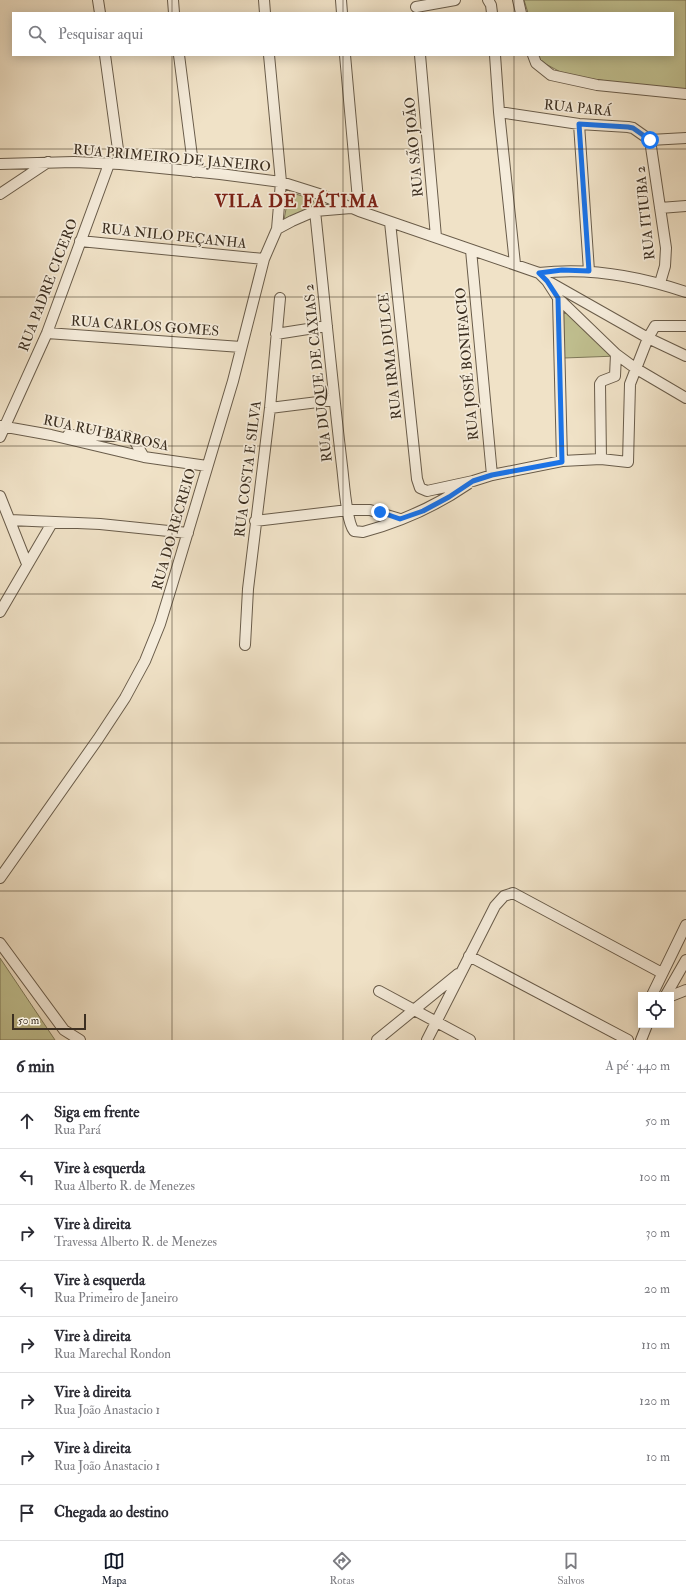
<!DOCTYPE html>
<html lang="pt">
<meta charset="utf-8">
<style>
body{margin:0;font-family:"IM FELL Double Pica",serif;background:#f7f7f7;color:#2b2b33}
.controls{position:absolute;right:12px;bottom:12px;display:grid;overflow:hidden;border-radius:0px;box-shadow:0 2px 10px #0003}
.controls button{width:36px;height:36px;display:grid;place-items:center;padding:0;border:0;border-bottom:1px solid #e1e1e2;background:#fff;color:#2b2b33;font:20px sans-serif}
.scale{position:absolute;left:12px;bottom:10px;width:74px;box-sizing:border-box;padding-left:4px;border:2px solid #3c2f21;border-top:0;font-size:11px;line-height:14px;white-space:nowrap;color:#3c2f21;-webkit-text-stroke:3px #f5ecdb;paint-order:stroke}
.stop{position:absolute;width:12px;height:12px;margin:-9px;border:3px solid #1a73e8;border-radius:50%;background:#fff}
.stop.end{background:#1a73e8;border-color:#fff;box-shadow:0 1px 4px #0008}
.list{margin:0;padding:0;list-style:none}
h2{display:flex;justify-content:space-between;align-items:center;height:52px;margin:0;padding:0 16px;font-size:17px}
h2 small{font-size:13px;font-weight:400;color:#7c7c81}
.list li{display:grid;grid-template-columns:26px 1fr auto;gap:12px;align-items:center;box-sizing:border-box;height:56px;padding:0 16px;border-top:1px solid #e1e1e2}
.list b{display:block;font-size:15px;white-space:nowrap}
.list p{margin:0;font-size:13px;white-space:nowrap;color:#7c7c81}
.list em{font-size:13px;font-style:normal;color:#7c7c81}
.icon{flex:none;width:22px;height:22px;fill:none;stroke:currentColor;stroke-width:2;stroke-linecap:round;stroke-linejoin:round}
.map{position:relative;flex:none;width:686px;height:1040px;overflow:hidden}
.search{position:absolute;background:#fff;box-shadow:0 2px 10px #0003;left:12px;right:12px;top:12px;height:44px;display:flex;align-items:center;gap:10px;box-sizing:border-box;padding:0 14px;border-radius:0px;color:#7c7c81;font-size:15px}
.sheet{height:500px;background:#fff}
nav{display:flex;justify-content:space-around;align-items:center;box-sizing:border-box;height:56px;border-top:1px solid #e1e1e2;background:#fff;font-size:11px;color:#7c7c81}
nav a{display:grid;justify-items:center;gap:2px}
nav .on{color:#111827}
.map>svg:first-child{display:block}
.green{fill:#c1c191;stroke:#7e7859}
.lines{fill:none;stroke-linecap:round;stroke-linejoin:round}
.minor-casing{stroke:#695c4a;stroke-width:12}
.minor{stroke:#f5ecdb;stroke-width:10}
.route{stroke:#1a73e8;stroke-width:5}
.grid{fill:none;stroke:#3c2f21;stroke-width:1;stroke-opacity:0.55}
.labels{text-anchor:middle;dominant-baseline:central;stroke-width:3.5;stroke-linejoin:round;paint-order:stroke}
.street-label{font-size:14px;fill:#3c2f21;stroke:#f5ecdb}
.district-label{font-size:18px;font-weight:bold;letter-spacing:1px;fill:#7a1f14;stroke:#f5ecdb}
</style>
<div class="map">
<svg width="686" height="1040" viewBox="0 0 686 1040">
<rect width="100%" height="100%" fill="#f0e2c7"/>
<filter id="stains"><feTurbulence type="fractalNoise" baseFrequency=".005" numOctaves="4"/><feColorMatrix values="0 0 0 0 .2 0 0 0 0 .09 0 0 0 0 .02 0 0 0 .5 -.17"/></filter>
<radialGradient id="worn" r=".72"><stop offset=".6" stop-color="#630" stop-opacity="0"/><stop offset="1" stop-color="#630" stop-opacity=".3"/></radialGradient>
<path class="green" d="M524 0H686V91L568 76 540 61 538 55H673V13H528Z
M289 192 312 199 315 204V208L284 220Z
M568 313 617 356 564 358 562 314Z
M0 958 55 1040H0Z"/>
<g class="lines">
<g class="minor-casing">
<path id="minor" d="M98 0 100 13
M173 0 174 13
M264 0 265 13
M341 0 342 13
M488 0 491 5 492 13
M518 0 521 13
M416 7 455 0
M105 55 120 164
M179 55 194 172
M269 55 281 182 277 229
M345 55 359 211
M420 55 436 237
M495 55 499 112 515 264
M533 55 536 63 551 75 597 85 686 94
M499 112 579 124 628 127 633 128 650 140
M579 124 589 271
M650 140 666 248 665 266 660 283
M650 140 686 138
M0 164 74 162 120 164 220 174 281 182 319 194 359 211 539 273 547 281 558 298 616 354 635 368 686 398
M0 194 48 162
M660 208 686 206
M315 211C324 296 332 381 342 466 344 481 346 521 354 531L363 532C400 522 436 506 468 484
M390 222 417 479 420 488 427 491 473 481 492 475 562 461 601 459 628 462 630 384 648 338 655 326H686
M80 241 264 259
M471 250 492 475
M539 273C589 267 639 276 686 292
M551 283 648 338 686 356
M558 298 562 461
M47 333 241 347
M276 334 327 326
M270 408 334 400
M0 426 51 435 144 457 207 466
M68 435 128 436 134 440 144 457
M0 437 47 333 109 164
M601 459 600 384 602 381 615 376 616 354
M0 496 27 564
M10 520 100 524 188 533
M255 521 348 510H370L400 519
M0 612 52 523
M245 645 248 589 270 408 280 298
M0 878 98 739 125 698 145 661 160 624 172 585 233 381 264 259 277 229 292 221 315 211 351 208
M0 943 64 1030 80 1040
M469 956 628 1040
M379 991 470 1040
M652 995 686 925
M666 995 686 960
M671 996 686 990
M377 1040 458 974
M427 1040 495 906 504 896 513 893 662 973
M641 1040 647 1025"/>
</g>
<use href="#minor" class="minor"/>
</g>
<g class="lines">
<path class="route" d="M380 512 400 519 423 511 449 497 473 481 492 475 562 462 558 298 547 281 539 273 562 270 589 271 579 124 628 127 633 128 650 140"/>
</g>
<path class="grid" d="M172 0V13M343 0V13M514 0V13M172 55V1040M343 55V1040M514 55V1040M0 149H686M0 297H686M0 446H686M0 594H686M0 743H686M0 891H686"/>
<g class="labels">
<g class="street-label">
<text transform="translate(578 108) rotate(6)">RUA PARÁ</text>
<text transform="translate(414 147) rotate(-95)">RUA SÃO JOÃO</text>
<text transform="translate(172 158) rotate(5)">RUA PRIMEIRO DE JANEIRO</text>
<text transform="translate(645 213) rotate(-96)">RUA ITIUBA 2</text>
<text transform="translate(174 236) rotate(6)">RUA NILO PEÇANHA</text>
<text transform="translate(48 285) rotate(-69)">RUA PADRE CICERO</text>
<text transform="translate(145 326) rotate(4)">RUA CARLOS GOMES</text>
<text transform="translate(390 356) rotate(-96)">RUA IRMA DULCE</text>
<text transform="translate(467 364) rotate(-95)">RUA JOSÉ BONIFACIO</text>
<text transform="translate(318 373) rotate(-96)">RUA DUQUE DE CAXIAS 2</text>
<text transform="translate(106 433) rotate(12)">RUA RUI BARBOSA</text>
<text transform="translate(248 469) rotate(-83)">RUA COSTA E SILVA</text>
<text transform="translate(174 529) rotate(-74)">RUA DO RECREIO</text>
</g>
<g class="district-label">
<text x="297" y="201">VILA DE FÁTIMA</text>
</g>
</g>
<rect width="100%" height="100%" filter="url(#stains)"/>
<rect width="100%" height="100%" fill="url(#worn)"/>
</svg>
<div class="controls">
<button><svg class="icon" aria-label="locate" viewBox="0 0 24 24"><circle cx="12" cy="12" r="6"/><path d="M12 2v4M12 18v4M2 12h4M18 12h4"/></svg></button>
</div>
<div class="scale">50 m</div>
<div class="stop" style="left:650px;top:140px"></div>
<div class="stop end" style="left:380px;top:512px"></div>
<div class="search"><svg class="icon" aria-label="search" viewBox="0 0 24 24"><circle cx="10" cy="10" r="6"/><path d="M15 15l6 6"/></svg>Pesquisar aqui</div>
</div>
<section class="sheet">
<h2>6 min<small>A pé · 440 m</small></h2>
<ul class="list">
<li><svg class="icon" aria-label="ahead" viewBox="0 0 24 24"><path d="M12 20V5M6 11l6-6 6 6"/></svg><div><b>Siga em frente</b><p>Rua Pará</p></div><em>50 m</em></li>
<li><svg class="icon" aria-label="left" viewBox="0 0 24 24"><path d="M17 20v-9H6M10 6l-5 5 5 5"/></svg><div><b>Vire à esquerda</b><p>Rua Alberto R. de Menezes</p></div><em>100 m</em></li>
<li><svg class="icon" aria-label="right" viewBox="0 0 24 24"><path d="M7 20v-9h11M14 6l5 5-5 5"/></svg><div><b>Vire à direita</b><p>Travessa Alberto R. de Menezes</p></div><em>30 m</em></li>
<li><svg class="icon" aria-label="left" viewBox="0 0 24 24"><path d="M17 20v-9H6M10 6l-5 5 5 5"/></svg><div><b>Vire à esquerda</b><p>Rua Primeiro de Janeiro</p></div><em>20 m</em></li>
<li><svg class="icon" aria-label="right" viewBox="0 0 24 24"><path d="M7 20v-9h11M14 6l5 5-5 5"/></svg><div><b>Vire à direita</b><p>Rua Marechal Rondon</p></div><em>110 m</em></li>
<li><svg class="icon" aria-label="right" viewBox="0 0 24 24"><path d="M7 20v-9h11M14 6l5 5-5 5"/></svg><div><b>Vire à direita</b><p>Rua João Anastacio 1</p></div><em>120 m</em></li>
<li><svg class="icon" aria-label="right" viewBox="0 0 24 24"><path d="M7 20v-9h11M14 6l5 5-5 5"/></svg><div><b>Vire à direita</b><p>Rua João Anastacio 1</p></div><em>10 m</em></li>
<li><svg class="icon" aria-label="arrive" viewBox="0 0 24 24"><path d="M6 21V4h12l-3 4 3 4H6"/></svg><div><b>Chegada ao destino</b></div></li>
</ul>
</section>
<nav>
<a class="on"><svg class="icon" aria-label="map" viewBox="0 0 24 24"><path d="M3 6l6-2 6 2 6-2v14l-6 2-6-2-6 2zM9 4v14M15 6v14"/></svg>Mapa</a>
<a><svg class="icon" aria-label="directions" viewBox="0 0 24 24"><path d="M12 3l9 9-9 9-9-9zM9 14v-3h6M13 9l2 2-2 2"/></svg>Rotas</a>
<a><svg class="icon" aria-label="saved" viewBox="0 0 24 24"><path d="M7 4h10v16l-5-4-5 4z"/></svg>Salvos</a>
</nav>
